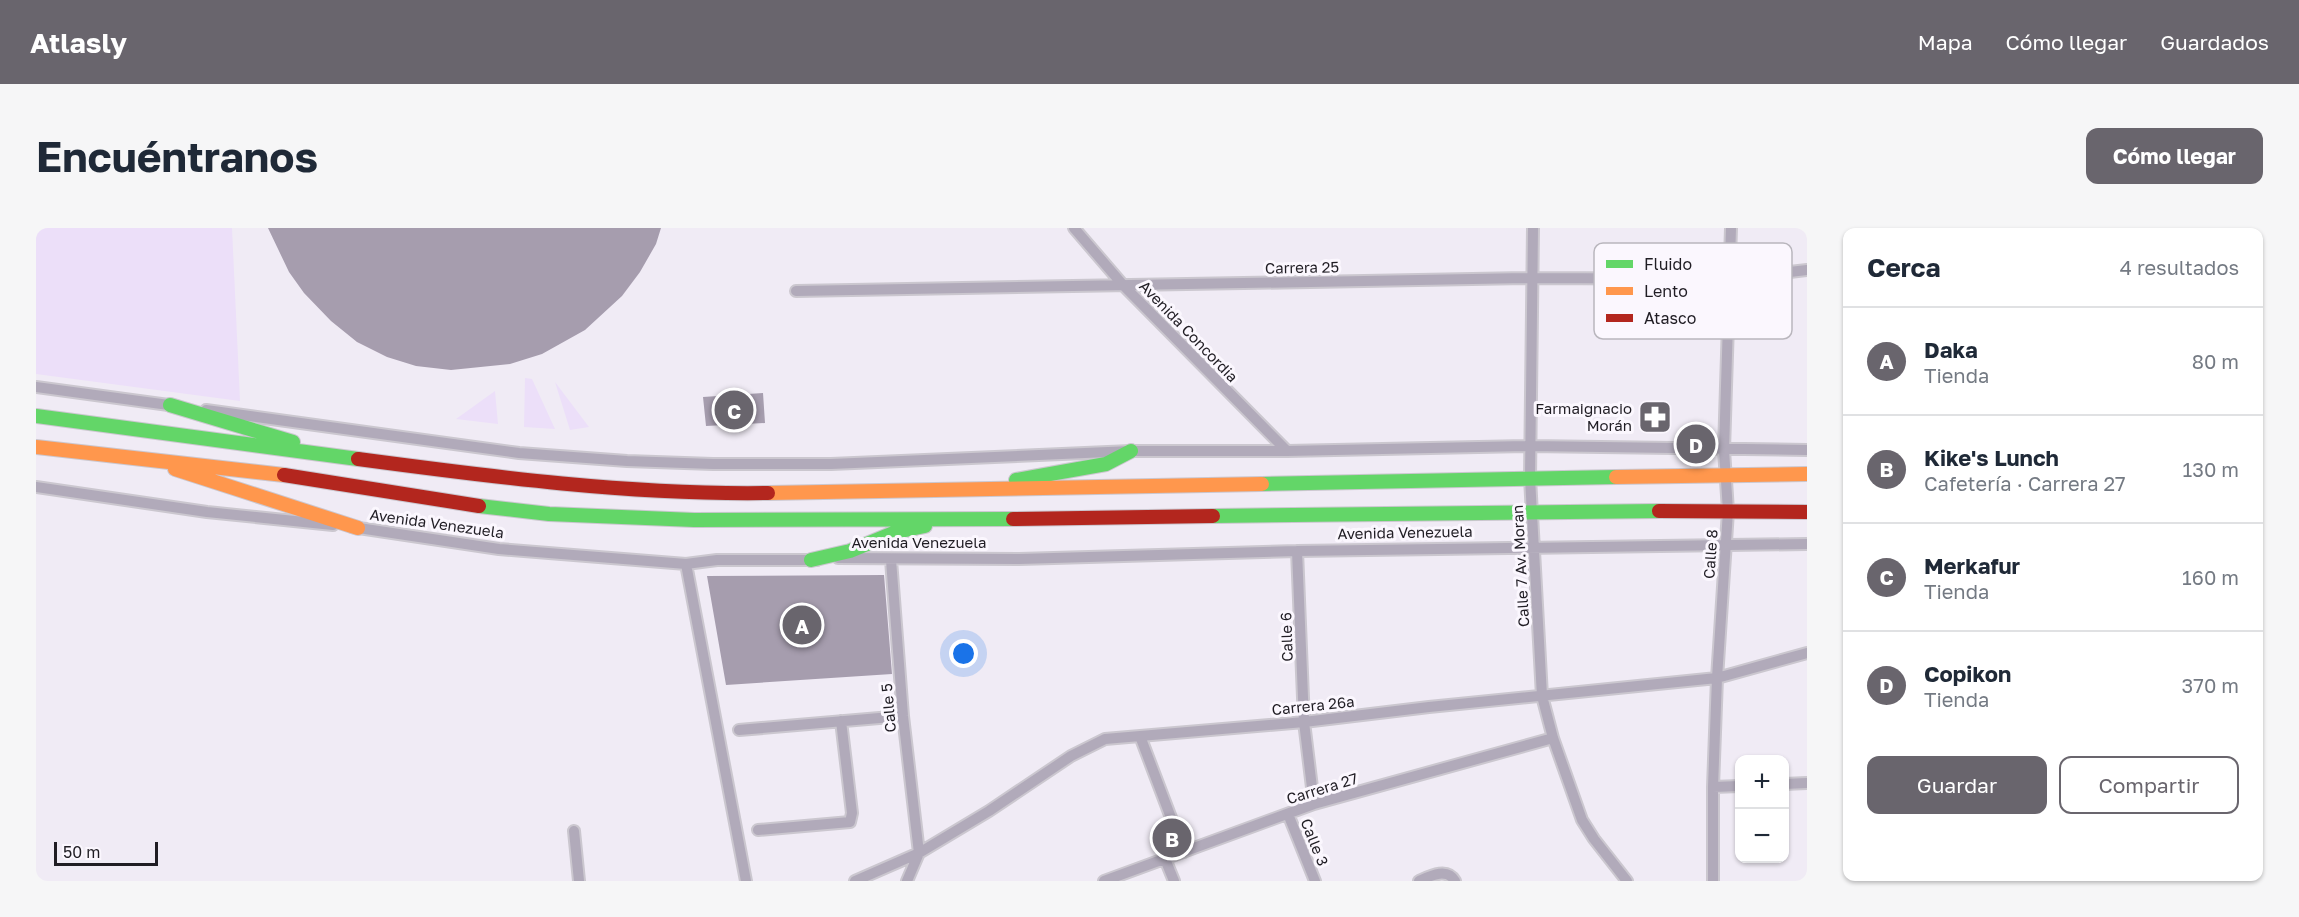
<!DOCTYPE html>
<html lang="es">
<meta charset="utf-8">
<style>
body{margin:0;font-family:"Golos Text",sans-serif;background:#f6f6f7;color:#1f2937}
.controls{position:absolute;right:18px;bottom:18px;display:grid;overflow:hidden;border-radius:12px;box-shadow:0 2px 4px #0004}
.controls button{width:54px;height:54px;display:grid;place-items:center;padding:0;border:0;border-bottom:2px solid #e0e1e3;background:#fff;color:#1f2937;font:30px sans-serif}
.scale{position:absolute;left:18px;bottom:15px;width:104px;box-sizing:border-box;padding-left:6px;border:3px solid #201d24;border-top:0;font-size:16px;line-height:21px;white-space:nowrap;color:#201d24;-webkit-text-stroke:4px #fbf7fe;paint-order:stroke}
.you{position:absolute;left:928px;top:426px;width:21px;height:21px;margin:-15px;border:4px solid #fff;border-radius:50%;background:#1a73e8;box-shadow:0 0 0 9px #1a73e833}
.badge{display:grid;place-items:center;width:39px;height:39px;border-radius:50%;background:#69656d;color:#fff;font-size:20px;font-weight:700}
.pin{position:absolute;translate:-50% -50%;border:3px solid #fff;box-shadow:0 2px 6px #0006}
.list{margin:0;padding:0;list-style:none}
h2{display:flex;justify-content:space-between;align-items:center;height:78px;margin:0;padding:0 24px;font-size:26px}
h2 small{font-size:20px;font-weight:400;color:#747a83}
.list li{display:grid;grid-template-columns:39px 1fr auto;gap:18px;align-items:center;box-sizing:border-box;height:108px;padding:0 24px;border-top:2px solid #e0e1e3}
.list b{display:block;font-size:22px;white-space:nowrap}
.list p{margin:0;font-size:20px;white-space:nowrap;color:#747a83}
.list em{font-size:20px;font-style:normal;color:#747a83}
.actions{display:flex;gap:12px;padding:18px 24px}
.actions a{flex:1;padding:14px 0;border:2px solid #69656d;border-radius:12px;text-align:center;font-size:21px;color:#69656d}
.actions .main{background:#69656d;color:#fff}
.map{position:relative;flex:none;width:1771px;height:653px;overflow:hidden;border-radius:12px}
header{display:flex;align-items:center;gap:36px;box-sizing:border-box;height:84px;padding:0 30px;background:#69656d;color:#fff}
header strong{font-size:28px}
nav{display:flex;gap:33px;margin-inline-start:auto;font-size:21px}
.intro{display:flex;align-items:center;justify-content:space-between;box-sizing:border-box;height:144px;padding:0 36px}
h1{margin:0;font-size:42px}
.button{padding:15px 27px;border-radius:12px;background:#69656d;color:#fff;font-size:21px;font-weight:700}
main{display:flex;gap:36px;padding:0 36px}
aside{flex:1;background:#fff;border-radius:12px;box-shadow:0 2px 4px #0004}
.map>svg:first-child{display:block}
.green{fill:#ecdff9}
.building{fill:#a69dae}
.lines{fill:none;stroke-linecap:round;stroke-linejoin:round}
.street-casing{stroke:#cbc7cf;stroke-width:14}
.fast-casing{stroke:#cbc7cf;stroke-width:16}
.slow-casing{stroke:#cbc7cf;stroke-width:16}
.jam-casing{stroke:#cbc7cf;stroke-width:16}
.street{stroke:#b1aaba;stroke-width:10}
.fast{stroke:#63d668;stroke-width:14}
.slow{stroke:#ff974d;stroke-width:14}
.jam{stroke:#b3261e;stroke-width:14}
.labels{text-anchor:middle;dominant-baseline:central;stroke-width:6;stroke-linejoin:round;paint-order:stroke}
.street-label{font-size:15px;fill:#201d24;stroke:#fbf7fe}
.poi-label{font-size:15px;fill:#201d24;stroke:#fbf7fe;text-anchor:end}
.key{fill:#fbf7fe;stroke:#b9b6bd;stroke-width:1.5}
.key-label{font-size:16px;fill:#201d24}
</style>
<header>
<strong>Atlasly</strong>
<nav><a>Mapa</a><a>Cómo llegar</a><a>Guardados</a></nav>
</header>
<div class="intro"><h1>Encuéntranos</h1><a class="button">Cómo llegar</a></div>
<main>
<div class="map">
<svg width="1771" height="653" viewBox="0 0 1771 653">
<rect width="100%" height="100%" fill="#f0ebf5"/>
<path class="green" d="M0 0H196L204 173 0 146Z
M489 150 496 151 519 201 488 199Z
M519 154 553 199 534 202Z
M459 163 462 196 420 191Z"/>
<path class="building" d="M232 0H625L620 16 604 44 586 68 549 102 506 126 474 136 415 142 380 138 351 129 321 114 295 93 268 65 253 44Z
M727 165 729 195 670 198 667 169Z
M848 347 856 446 690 457 671 348Z"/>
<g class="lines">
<g class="street-casing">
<path id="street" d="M1038 0 1087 57 1251 223
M1497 0 1494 250 1506 468 1517 510 1546 592 1558 611 1591 653
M760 63 1497 50 1693 51 1771 42
M0 159 140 178
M170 182 483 225 591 233 677 236H795L1095 223H1251L1494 218 1771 222
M0 259 171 284 297 297
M316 299 463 321 650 336 681 332H781
M1261 323 1268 494 1278 576
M802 330 983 331 1261 323 1771 316
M855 332 867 488 883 625 871 653
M650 336 710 653
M703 502 867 488
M1104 508 1148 624
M1748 556 1771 555
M1677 559 1704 558
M1252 586 1279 653
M722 602 814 594 816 585 805 493
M538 603 543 653
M1129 631 1138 653
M819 653 883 625 953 583 1035 528 1069 511 1268 494 1393 479 1681 450 1771 425
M1068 653 1278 576 1517 510
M1383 653C1394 648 1411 639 1419 653
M1677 653V559L1681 450 1692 283 1688 222 1695 0"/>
</g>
<g class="fast-casing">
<path id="fast" d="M134 177 257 214
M0 188 322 231
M980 252 1070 236 1095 223
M1226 256 1580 249
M443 278 513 286 658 292 977 291
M1177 288 1623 283
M775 332 814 323 860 304 889 298"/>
</g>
<g class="slow-casing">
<path id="slow" d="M0 219 248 247
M139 241 322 300
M1580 249 1771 246
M732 265 1226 256"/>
</g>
<g class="jam-casing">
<path id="jam" d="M322 231C457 249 595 267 732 265
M248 247 443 278
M1623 283 1771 284
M977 291 1177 288"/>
</g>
<use href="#street" class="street"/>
<use href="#fast" class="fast"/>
<use href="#slow" class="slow"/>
<use href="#jam" class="jam"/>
</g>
<defs>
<g id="pharmacy-square" transform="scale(1.725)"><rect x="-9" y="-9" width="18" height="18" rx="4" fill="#69656d" stroke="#fbf7fe"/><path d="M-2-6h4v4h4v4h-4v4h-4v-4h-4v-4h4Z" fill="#fff"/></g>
</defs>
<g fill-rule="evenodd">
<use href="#pharmacy-square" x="1619" y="189"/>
</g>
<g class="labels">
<g class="street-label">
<text transform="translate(1266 39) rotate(-1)">Carrera 25</text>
<text transform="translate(1153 103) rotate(46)">Avenida Concordia</text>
<text transform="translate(401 295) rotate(8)">Avenida Venezuela</text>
<text transform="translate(1369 304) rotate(-1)">Avenida Venezuela</text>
<text x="883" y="314">Avenida Venezuela</text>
<text transform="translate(1674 326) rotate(-86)">Calle 8</text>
<text transform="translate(1484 338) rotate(-93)">Calle 7 Av. Moran</text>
<text transform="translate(1250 409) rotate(-92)">Calle 6</text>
<text transform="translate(1277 477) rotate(-6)">Carrera 26a</text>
<text transform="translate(852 480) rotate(-95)">Calle 5</text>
<text transform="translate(1286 560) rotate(-17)">Carrera 27</text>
<text transform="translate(1279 614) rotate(68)">Calle 3</text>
</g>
<g class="poi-label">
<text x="1596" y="180">Farmaignacio<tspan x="1596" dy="17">Morán</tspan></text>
</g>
</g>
<rect x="1558" y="15" width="198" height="96" rx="9" class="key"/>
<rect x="1570" y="32" width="27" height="8" fill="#63d668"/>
<rect x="1570" y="59" width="27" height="8" fill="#ff974d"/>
<rect x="1570" y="86" width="27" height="8" fill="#b3261e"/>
<g class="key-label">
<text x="1608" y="42">Fluido</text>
<text x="1608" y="69">Lento</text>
<text x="1608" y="96">Atasco</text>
</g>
</svg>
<div class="controls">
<button>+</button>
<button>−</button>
</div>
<div class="scale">50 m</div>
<div class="you"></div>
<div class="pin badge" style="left:766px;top:397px">A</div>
<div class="pin badge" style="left:1136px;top:610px">B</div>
<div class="pin badge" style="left:698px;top:182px">C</div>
<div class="pin badge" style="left:1660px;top:216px">D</div>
</div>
<aside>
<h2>Cerca<small>4 resultados</small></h2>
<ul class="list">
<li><span class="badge">A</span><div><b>Daka</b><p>Tienda</p></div><em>80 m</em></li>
<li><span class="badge">B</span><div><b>Kike's Lunch</b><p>Cafetería · Carrera 27</p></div><em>130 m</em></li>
<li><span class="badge">C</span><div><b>Merkafur</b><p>Tienda</p></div><em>160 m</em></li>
<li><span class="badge">D</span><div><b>Copikon</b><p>Tienda</p></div><em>370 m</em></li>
</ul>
<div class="actions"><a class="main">Guardar</a><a>Compartir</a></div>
</aside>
</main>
